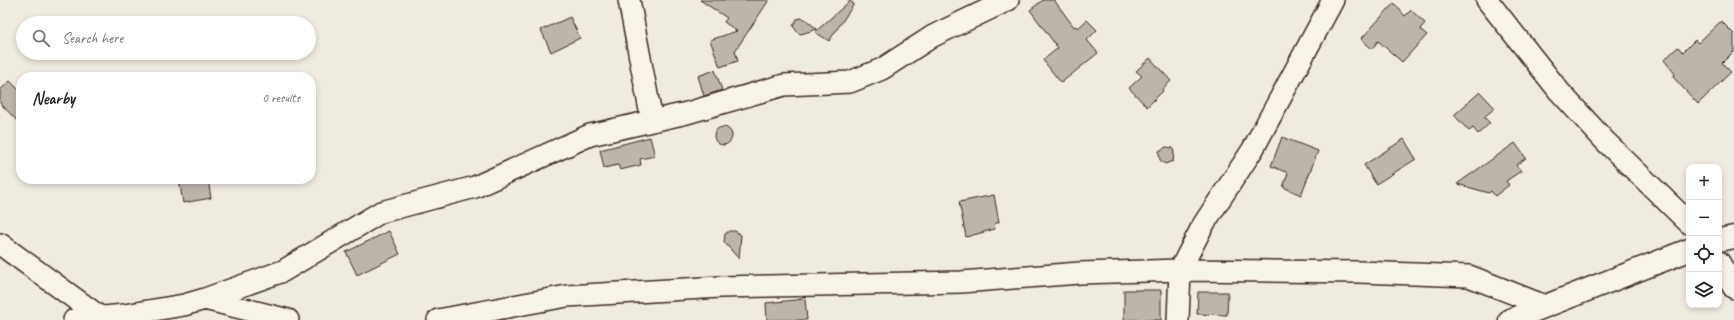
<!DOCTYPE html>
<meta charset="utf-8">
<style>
body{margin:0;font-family:Caveat,sans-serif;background:#f2f2f2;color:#202124}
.controls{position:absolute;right:12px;bottom:12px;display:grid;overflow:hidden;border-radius:8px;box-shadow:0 2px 6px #0003}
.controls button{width:36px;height:36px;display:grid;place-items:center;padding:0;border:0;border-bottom:1px solid #e0e0e0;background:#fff;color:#202124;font:20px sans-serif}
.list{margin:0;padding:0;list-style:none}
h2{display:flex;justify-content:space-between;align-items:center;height:52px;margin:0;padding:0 16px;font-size:17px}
h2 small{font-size:13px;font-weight:400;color:#757577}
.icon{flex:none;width:22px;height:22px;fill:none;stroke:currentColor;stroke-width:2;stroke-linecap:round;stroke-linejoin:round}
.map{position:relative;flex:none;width:1734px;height:320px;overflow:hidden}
.search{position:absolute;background:#fff;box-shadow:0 2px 6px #0003;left:16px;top:16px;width:300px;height:44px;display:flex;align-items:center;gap:10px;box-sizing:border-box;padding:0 14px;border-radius:22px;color:#757577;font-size:15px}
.panel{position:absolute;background:#fff;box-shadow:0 2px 6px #0003;left:16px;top:72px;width:300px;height:112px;border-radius:16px}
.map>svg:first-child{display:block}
.building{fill:#bdb5aa;stroke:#3b2a1e}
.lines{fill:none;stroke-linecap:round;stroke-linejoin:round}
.minor-casing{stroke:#3b2a1e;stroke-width:24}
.tertiary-casing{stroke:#3b2a1e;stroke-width:25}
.minor{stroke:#f7f3e8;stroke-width:21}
.tertiary{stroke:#f7f3e8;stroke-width:22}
</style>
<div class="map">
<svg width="1734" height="320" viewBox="0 0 1734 320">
<rect width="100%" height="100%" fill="#efebe0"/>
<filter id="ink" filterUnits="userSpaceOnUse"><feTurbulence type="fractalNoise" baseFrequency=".025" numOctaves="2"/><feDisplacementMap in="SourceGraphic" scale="8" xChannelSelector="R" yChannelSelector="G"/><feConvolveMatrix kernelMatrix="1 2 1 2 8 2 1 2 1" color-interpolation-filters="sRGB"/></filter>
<g filter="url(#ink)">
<path class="building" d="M700 0H769L735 51 738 61 720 67 710 40 737 31 724 22 727 18Z
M1043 0H1054L1074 27 1076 26 1078 28 1087 20 1097 30 1087 40 1098 53 1061 83 1043 60 1058 48 1030 10Z
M850 1 854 4 829 41 815 32Z
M1394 3 1405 16 1411 10 1425 23 1420 29 1427 35 1402 62 1378 41 1372 49 1361 39Z
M570 17 580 38 551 52 541 30Z
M801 18 805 19 817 29 801 34 798 33 793 26 797 19Z
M1721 21 1734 34V51L1722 63 1731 72 1698 104 1673 77 1675 74 1664 60 1678 47 1683 52 1695 40 1698 43Z
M1150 58 1171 81 1162 89 1163 91 1147 107 1129 88 1142 76 1136 71Z
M715 70 722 90 704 96 698 76Z
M10 81 21 92V125L0 103V90Z
M1480 92 1495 108 1484 117 1490 123 1478 134 1473 128 1469 131 1454 115Z
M714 136a9 9 0 1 1 18 0a9 9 0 1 1-18 0Z
M650 137 655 156 640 159 641 165 620 170 618 165 604 168 600 150Z
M1282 137 1318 151 1301 195 1283 187 1288 173 1271 166Z
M1404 139 1416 159 1376 184 1364 165Z
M1515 143 1526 158 1516 165 1521 171 1506 181 1509 185 1495 196 1491 191 1489 193 1457 184Z
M1166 147 1173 148 1174 154 1173 161 1165 164 1160 160 1159 154V151Z
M179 179H208L211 198 183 203Z
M994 195 999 222 994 224 995 229 966 237 959 202Z
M389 231 400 254 357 275 346 252Z
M729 231H735L741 235 739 259 724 242 725 234Z
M1124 290H1161V320H1124Z
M1198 292H1228L1227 315 1197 314Z
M805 299 807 320H767L766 303Z"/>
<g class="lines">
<g class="minor-casing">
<path id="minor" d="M629 0 652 121
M1487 0 1559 91 1605 141 1689 223
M0 244 100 317
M1719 262 1734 288
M205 299 283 271 381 212 475 187 590 135 687 113 784 85 850 82 882 69 933 36 1008 0
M74 320 124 315 184 305 205 299 288 320
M438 320 567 296 720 287 961 282 1080 273 1180 270 1359 272 1469 276 1545 306
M1178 320 1180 270 1203 225 1253 149 1333 0"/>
</g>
<g class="tertiary-casing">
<path id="tertiary" d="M1719 240 1734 237
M1510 320 1689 250"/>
</g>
<use href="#minor" class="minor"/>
<use href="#tertiary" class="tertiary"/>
</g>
</g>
</svg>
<div class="controls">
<button>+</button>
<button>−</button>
<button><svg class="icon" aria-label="locate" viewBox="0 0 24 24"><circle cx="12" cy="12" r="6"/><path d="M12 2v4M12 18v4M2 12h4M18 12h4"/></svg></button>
<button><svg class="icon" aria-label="layers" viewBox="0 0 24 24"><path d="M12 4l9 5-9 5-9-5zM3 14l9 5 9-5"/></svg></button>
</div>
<div class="search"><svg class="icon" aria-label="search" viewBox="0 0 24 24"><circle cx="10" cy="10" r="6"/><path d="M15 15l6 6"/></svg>Search here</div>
<section class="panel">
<h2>Nearby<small>0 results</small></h2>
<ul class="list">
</ul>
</section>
</div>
